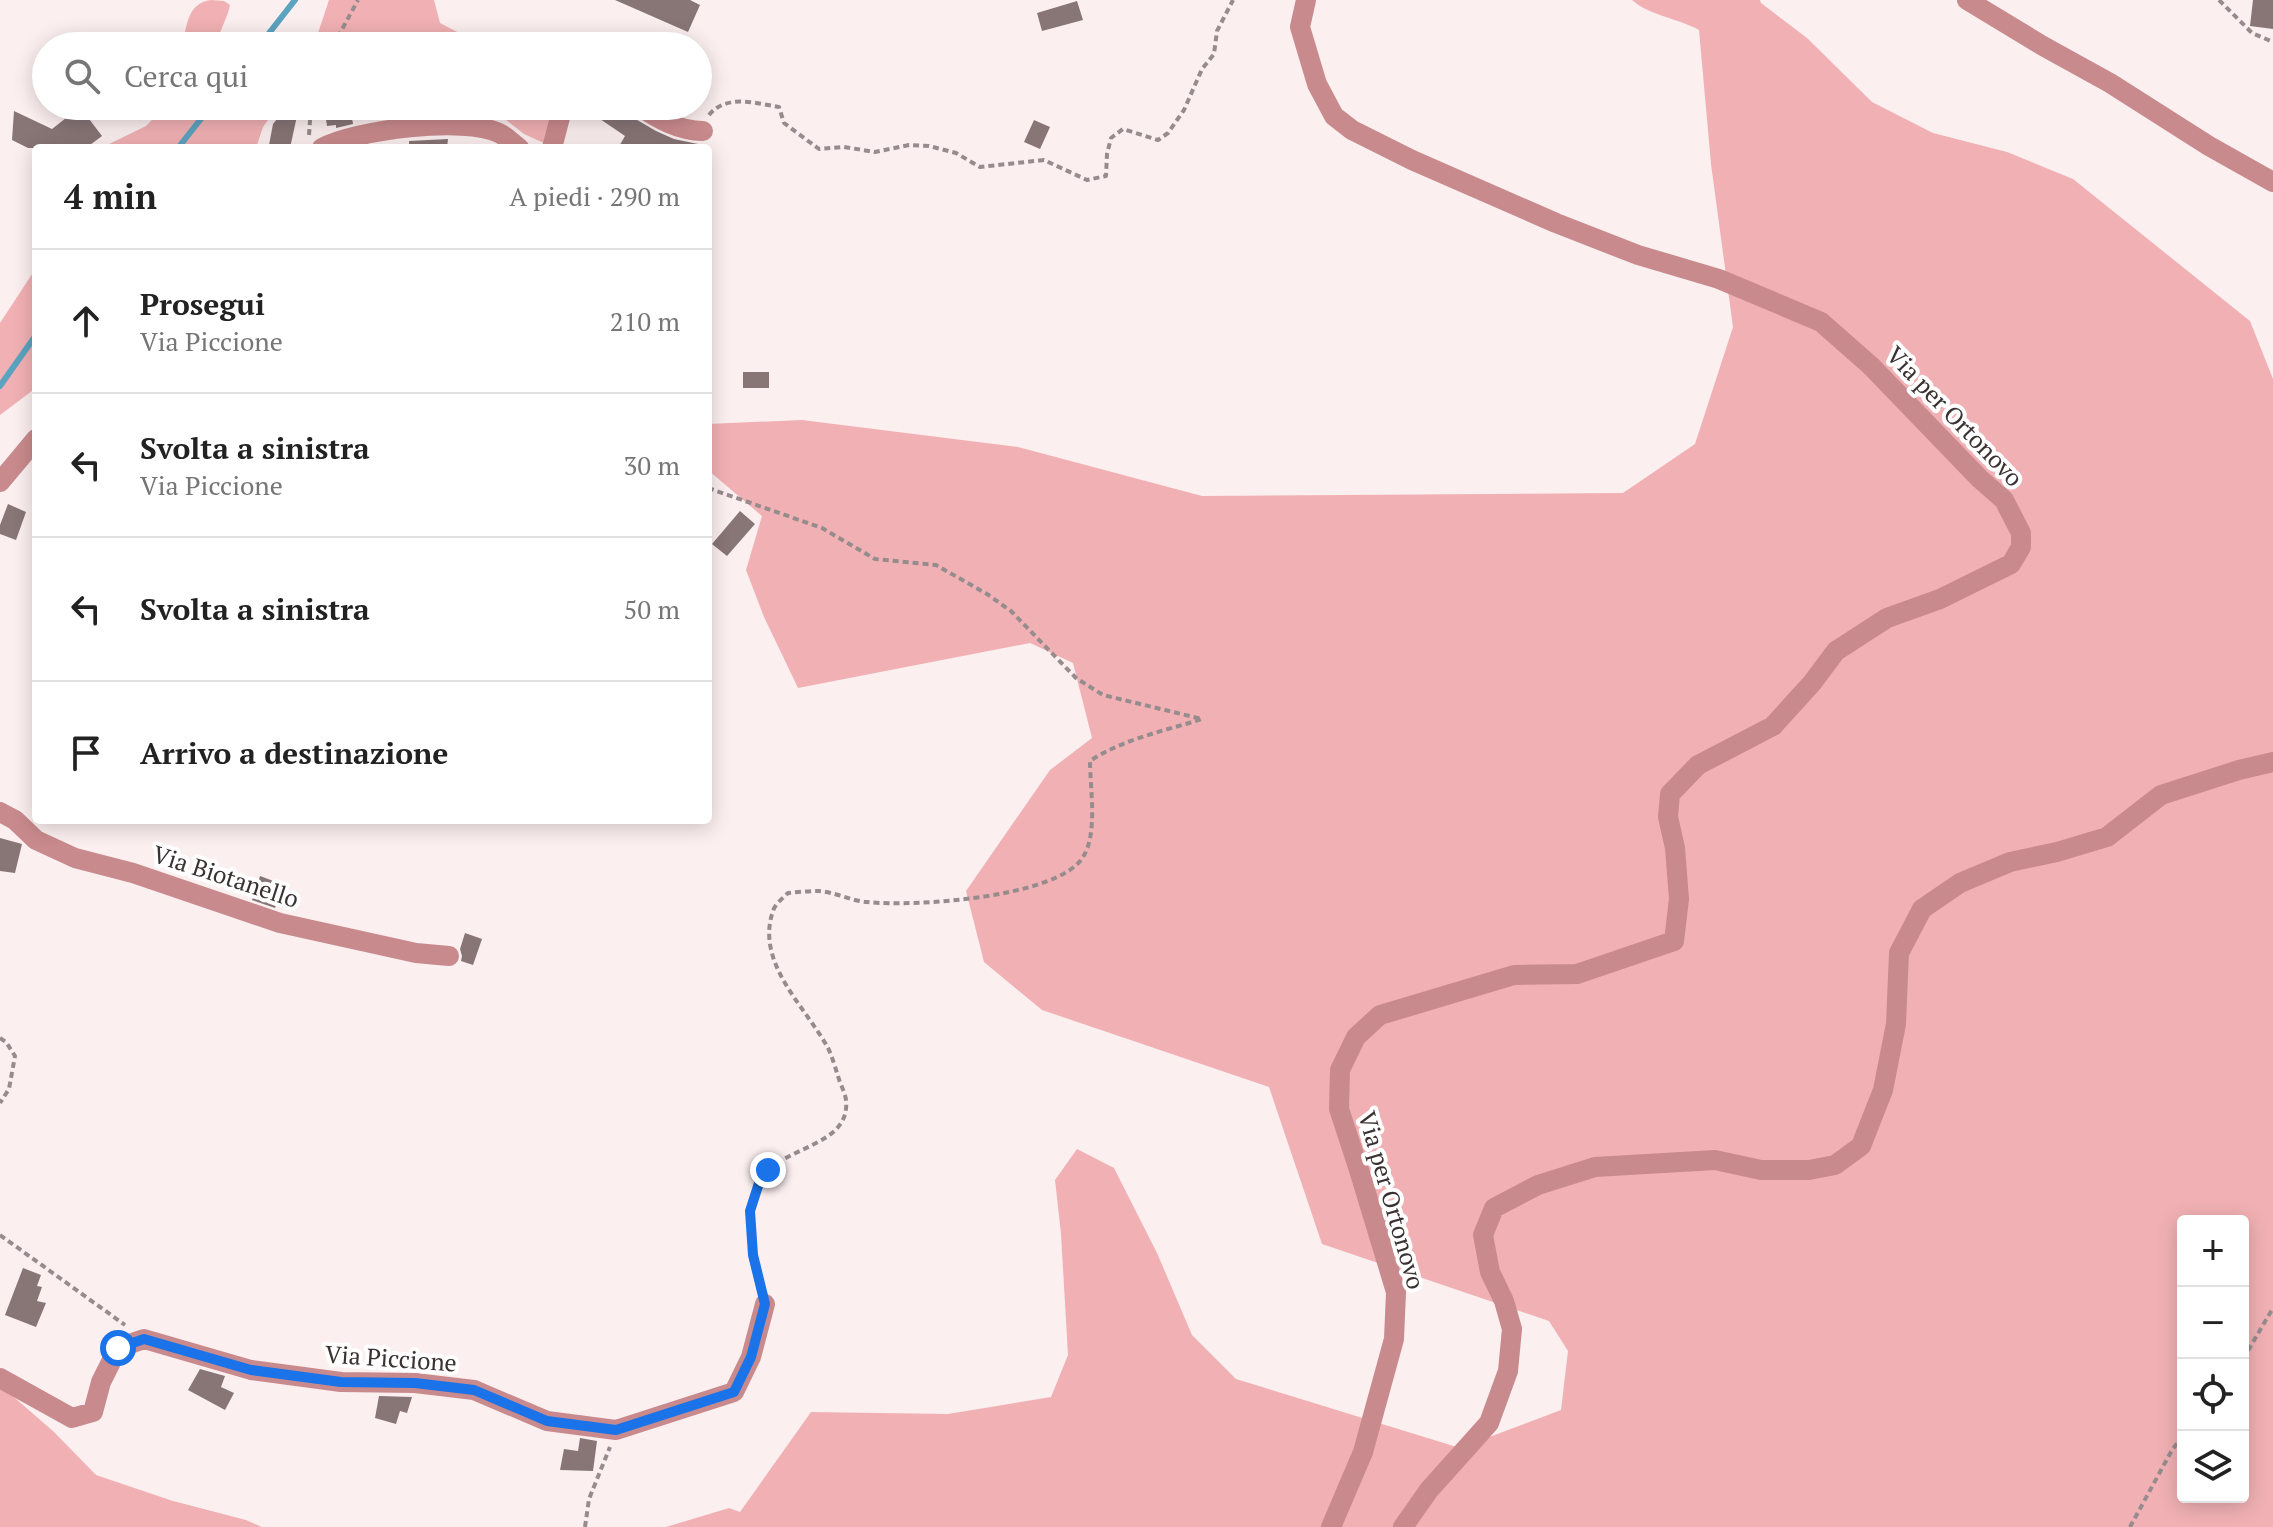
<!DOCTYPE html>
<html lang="it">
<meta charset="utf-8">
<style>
body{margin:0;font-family:"PT Serif",serif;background:#f2f2f2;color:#222}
.controls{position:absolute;right:24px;bottom:24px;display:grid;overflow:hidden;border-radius:8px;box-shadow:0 4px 20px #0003}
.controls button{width:72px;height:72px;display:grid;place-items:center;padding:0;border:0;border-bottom:2px solid #e0e0e0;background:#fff;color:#222;font:40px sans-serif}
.stop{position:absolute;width:24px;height:24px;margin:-18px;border:6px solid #1a73e8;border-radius:50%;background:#fff}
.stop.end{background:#1a73e8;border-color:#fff;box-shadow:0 2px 8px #0008}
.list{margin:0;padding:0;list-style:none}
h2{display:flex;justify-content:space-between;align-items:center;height:104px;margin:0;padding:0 32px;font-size:34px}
h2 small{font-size:26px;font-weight:400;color:#767676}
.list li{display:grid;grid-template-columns:52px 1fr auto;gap:24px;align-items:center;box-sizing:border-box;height:144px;padding:0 32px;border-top:2px solid #e0e0e0}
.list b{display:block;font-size:30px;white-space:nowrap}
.list p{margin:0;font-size:26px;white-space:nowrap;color:#767676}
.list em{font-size:26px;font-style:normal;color:#767676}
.icon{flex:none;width:44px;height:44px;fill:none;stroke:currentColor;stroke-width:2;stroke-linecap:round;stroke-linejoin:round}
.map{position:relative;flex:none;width:2273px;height:1527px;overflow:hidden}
.search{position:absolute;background:#fff;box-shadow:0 4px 20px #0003;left:32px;top:32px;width:680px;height:88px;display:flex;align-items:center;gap:20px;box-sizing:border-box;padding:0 28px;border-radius:44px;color:#767676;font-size:30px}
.panel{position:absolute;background:#fff;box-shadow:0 4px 20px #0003;left:32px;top:144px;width:680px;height:680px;border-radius:8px}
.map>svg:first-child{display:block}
.green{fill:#f1b1b4;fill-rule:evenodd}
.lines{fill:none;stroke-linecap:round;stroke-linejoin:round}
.stream{stroke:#5ca3bf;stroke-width:6}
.building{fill:#887576}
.path{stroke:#978c8d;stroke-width:4;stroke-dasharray:6 4;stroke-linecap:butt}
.minor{stroke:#c98a8d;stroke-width:20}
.route{stroke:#1a73e8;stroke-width:10}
.labels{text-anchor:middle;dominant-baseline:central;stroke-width:8;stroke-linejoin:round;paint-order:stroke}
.street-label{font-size:24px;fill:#3a3232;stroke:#fff}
</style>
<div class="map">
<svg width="2273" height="1527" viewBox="0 0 2273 1527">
<rect width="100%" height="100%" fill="#fceff0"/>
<path class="green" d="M211 0 224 1 230 5C227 20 219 31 216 46H182C187 26 187 3 211 0Z
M329 0H434L440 23 484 46H303L318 33Z
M1632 0H1760L1761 3 1807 38 1872 102 1933 133 2007 152 2073 179 2250 321 2273 379V1527H666L729 1508 740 1512 811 1412 948 1414 1051 1397 1068 1355 1061 1234 1055 1180 1077 1149 1114 1168 1157 1253 1192 1335 1236 1379 1460 1448 1561 1410 1568 1351 1549 1321 1322 1244 1269 1087 1042 1010 984 962 966 891 1050 770 1092 738 1073 663 1030 643 798 688 764 617 746 570 762 516 708 470V424L802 420 1018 447 1202 496 1623 493 1695 444 1733 327 1711 164 1699 30C1678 18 1650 16 1632 0ZM2183 1221H2243V1497H2183Z
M165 106H227L230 110 237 111 247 106H278L263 127 256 148H101L146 126Z
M462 106H555L546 144 524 134 506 120H475L468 117Z
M36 268V388L0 415V323Z
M0 1385 54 1432 96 1475 173 1501 246 1520 262 1527H0Z"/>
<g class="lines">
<path class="stream" d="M259 46 295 0
M178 148 211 106
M0 386 36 335"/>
</g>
<path class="building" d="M615 0H690L700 5 688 32Z
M2253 0H2273V29L2250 26Z
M1077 1 1083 20 1042 31 1037 13Z
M324 106H350L353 124 336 128V125L327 126Z
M404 106H451L450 113 403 115Z
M581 106H623L632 117 656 131 674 139 698 144 708 148H662L654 144 650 148H618L625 136Z
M80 107 102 136 86 148H28L12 140 14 111 52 129Z
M282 113 297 116 290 148 269 145 273 124Z
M1034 120 1050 127 1040 149 1024 142Z
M448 139 447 148H409V141Z
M743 372H769V388H743Z
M8 504 26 512 16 540 0 534V525Z
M740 511 755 524 727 556 712 544Z
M0 838 22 844 15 873 0 871Z
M260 876 284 885 275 908 252 900Z
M465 933 482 939 473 965 461 961 462 956 460 949Z
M23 1268 41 1275 37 1286 42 1287 37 1301 46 1303 36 1327 5 1315Z
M200 1369 225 1376 221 1387 234 1393 225 1410 188 1390Z
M379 1396 412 1397 407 1413 400 1411 396 1424 375 1418Z
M580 1438 597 1441 593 1471 560 1470 564 1449 578 1451Z"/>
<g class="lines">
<path class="path" d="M2219 0 2252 33 2273 42
M333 46 358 0
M709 115C726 94 755 103 779 107L784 123 819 149 844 147 875 152 909 145 929 146 956 153 980 167 1044 160 1087 180 1106 176 1107 154 1111 138 1123 129 1158 140 1168 133 1184 110 1202 69 1214 54 1217 31 1233 0
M309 135 311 106
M708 488 822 528 875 559 936 565 987 594 1011 611 1076 678 1103 695 1202 719C1164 731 1123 739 1090 761 1090 788 1098 834 1083 857 1058 898 912 907 867 902 851 901 835 892 819 891 809 891 798 892 788 893 783 898 775 904 773 911 755 963 805 1006 828 1048 832 1056 835 1067 838 1076 840 1084 845 1092 846 1100 851 1149 777 1145 759 1183 744 1215 752 1252 760 1285
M0 1038 6 1042 15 1056 9 1089 0 1103
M0 1235 125 1325
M2243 1359 2273 1308
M585 1527 589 1499 610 1447
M2130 1527 2172 1450 2183 1436"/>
<path class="minor" d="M1306 0 1300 27 1317 84 1334 116 1352 130 1412 160 1556 223 1638 255 1719 279 1821 322 1871 366 1980 479 2004 500 2021 533V547L2011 564 1940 599 1887 618 1836 651 1812 683 1773 726 1698 765 1670 794 1668 817 1675 848 1679 899 1674 941 1577 974 1514 975 1380 1015 1356 1037 1340 1070 1339 1109 1359 1170 1396 1292 1394 1339 1363 1452 1331 1527
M1967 0 2043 46 2110 83 2209 146 2273 182
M639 106C658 119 679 131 703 131
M322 148C354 130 465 116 499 133 506 136 512 143 519 148
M552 148 563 106
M0 482 36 439
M0 812 15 820 36 840 75 858 133 873 280 923 416 953 449 956
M0 1378 72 1418 93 1412 101 1382 118 1348 144 1339 251 1370 341 1382 415 1383 474 1390 547 1421 616 1430 734 1392 751 1357 765 1304
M1403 1527 1429 1490 1489 1423 1508 1371 1512 1329 1504 1301 1490 1272 1483 1235 1494 1208 1538 1185 1595 1167 1715 1160 1761 1170H1809L1835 1165 1861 1146 1883 1090 1896 1024 1899 953 1922 909 1960 883 2010 862 2057 852 2107 837 2161 795 2239 770 2273 762"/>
</g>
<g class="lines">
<path class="route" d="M118 1348 144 1339 251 1370 341 1382 415 1383 474 1390 547 1421 616 1430 734 1392 751 1357 765 1304 753 1255 750 1211 759 1183 768 1170"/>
</g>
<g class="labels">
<g class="street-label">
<text transform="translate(1955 416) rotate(46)">Via per Ortonovo</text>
<text transform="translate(226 876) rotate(18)">Via Biotanello</text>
<text transform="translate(1392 1200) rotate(74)">Via per Ortonovo</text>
<text transform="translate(391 1358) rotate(4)">Via Piccione</text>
</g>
</g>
</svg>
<div class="controls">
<button>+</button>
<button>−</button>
<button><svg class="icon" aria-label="locate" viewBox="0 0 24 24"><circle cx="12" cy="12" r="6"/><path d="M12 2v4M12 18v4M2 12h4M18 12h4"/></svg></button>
<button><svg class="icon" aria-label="layers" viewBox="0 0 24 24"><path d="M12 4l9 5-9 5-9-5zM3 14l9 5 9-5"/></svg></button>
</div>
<div class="stop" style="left:118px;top:1348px"></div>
<div class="stop end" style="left:768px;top:1170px"></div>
<div class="search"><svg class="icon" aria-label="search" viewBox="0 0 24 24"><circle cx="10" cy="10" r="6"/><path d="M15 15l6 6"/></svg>Cerca qui</div>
<section class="panel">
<h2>4 min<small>A piedi · 290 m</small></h2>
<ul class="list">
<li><svg class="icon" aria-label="ahead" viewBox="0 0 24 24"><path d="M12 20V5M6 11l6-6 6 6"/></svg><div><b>Prosegui</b><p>Via Piccione</p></div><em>210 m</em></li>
<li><svg class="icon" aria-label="left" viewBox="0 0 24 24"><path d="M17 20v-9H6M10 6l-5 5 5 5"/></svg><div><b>Svolta a sinistra</b><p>Via Piccione</p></div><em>30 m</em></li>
<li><svg class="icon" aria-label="left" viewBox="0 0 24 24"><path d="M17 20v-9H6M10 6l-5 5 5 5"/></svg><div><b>Svolta a sinistra</b></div><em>50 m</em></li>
<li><svg class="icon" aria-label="arrive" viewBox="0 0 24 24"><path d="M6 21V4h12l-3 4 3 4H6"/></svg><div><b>Arrivo a destinazione</b></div></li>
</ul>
</section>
</div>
